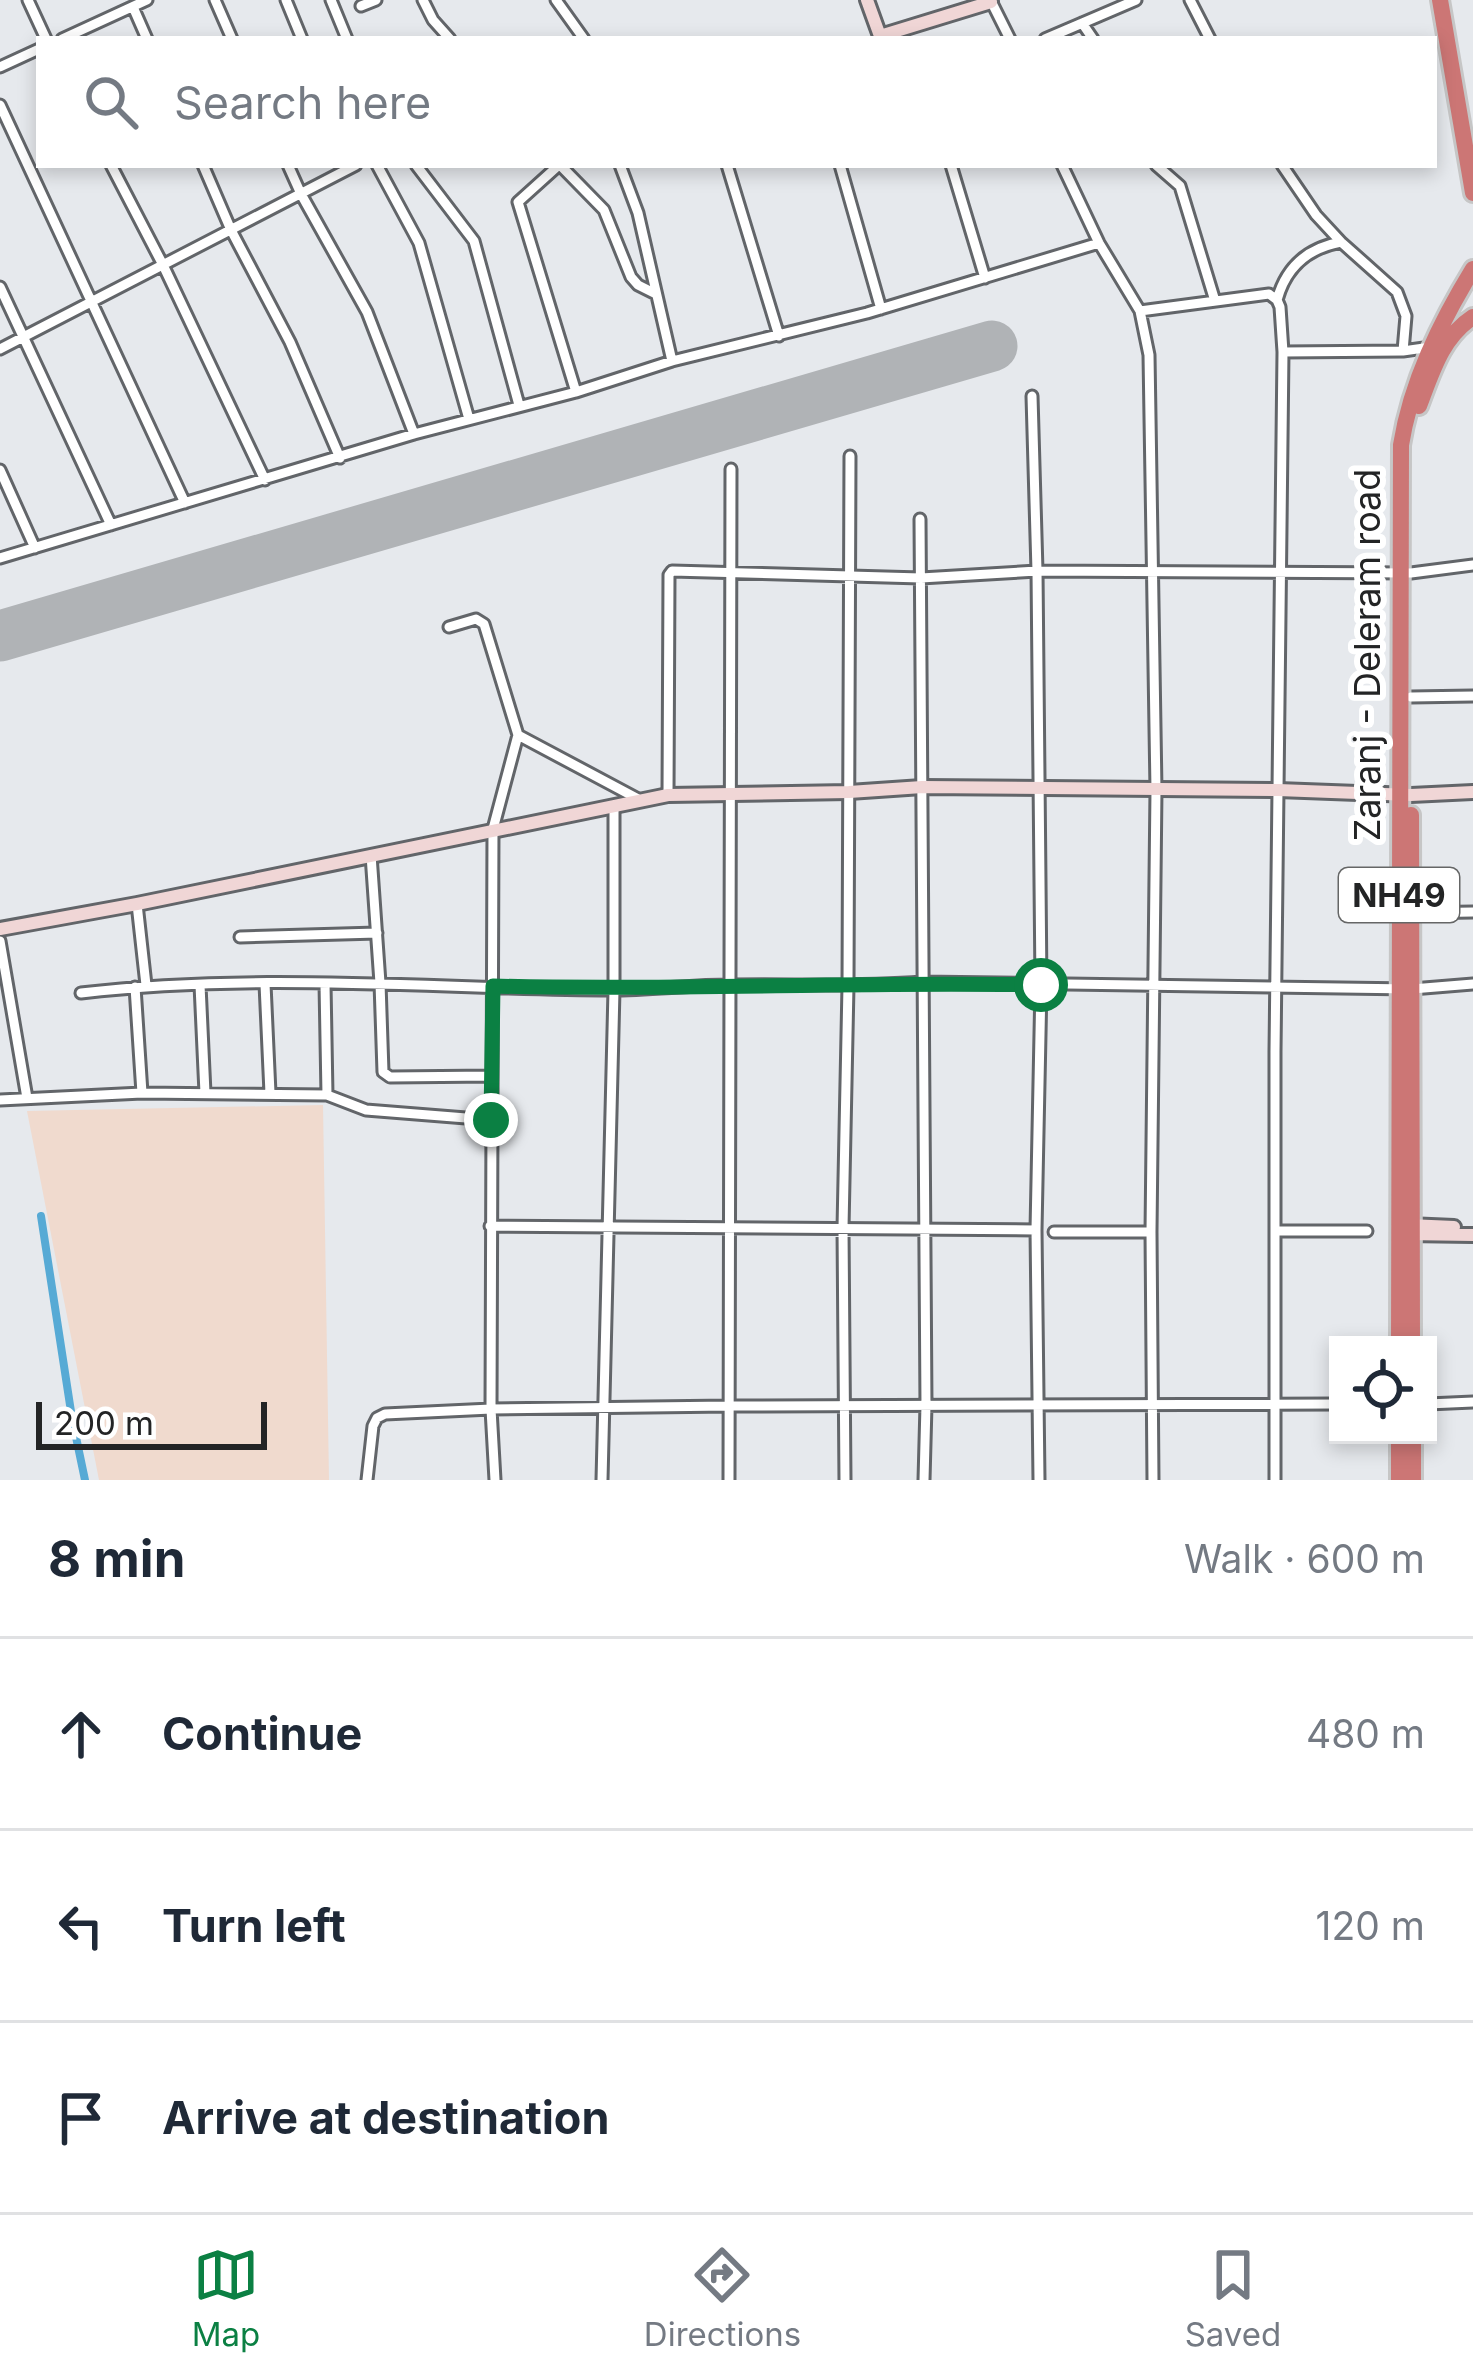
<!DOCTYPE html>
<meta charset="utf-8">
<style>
body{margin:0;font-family:Inter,sans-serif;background:#f6f6f7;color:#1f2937}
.controls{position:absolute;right:36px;bottom:36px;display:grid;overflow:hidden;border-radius:0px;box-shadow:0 6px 18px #0003}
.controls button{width:108px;height:108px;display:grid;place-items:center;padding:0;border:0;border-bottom:3px solid #e0e1e3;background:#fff;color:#1f2937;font:60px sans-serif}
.scale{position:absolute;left:36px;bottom:30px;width:231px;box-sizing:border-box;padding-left:12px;border:6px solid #232425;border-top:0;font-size:33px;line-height:42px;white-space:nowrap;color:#232425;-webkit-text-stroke:9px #fff;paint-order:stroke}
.stop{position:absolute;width:36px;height:36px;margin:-27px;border:9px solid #0b8043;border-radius:50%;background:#fff}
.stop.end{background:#0b8043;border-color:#fff;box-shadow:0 3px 12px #0008}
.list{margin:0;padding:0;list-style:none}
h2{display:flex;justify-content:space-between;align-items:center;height:156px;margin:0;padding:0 48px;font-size:51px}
h2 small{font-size:39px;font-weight:400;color:#747a83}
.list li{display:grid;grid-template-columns:78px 1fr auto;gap:36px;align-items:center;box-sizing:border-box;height:192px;padding:0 48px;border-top:3px solid #e0e1e3}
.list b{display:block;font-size:45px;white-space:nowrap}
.list em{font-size:39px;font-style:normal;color:#747a83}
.icon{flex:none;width:66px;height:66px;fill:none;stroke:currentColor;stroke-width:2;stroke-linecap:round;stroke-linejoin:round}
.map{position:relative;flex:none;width:1473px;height:1480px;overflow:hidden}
.search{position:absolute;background:#fff;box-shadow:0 6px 18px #0003;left:36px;right:36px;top:36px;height:132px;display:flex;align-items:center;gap:30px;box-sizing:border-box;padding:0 42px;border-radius:0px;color:#747a83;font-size:45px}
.sheet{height:732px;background:#fff}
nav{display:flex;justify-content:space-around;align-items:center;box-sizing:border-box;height:168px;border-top:3px solid #e0e1e3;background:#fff;font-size:33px;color:#747a83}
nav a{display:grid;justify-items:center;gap:6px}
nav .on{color:#0b8043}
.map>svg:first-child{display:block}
.commercial{fill:#f0dace}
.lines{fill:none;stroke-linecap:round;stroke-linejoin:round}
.canal{stroke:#57aad5;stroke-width:8}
.runway{stroke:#b0b3b6;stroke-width:51}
.street-casing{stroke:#626569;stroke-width:15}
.secondary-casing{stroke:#626569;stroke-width:18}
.highway-casing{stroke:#c6c6c6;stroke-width:22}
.street{stroke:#fff;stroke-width:9}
.secondary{stroke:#f0d6d6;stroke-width:12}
.highway{stroke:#cc7675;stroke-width:16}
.route{stroke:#0b8043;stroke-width:15}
.labels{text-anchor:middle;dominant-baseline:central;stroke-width:12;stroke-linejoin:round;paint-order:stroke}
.shield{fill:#fff;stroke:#656666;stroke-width:3}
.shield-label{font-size:33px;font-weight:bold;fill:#232425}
.street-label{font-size:36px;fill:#232425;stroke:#fff}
</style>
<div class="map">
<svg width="1473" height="1480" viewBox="0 0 1473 1480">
<rect width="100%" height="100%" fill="#e6e9ed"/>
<path class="commercial" d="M323 1105 329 1480H99L27 1111Z"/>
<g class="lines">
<path class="canal" d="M41 1216 72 1418 85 1480"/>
<path class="runway" d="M0 636 992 346"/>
<g class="street-casing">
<path id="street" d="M28 0 46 39
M215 0 232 39
M286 0 302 39
M331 0 347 39
M423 0 433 20 450 39
M556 0 584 39
M1190 0 1210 39
M991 1 1010 39
M361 6 376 0
M133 7 147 39
M1082 23 1093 39
M62 39 147 0
M1045 39 1136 0
M0 67 39 49
M0 105 185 503
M111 165 163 265 265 480
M203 165 231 230 290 342 340 458
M288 165 301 194 367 312 414 434
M377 165 419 243 469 419
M416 165 474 241 519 405
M559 165 518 202 576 392
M560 165 604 210 631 277 638 285 656 294
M620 165 638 213 672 361
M727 165 779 336
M840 165 881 309
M951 165 985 278
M1062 165 1099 243 1140 311 1149 355 1156 790 1151 1232 1153 1480
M1156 165 1180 186 1215 301
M1282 165 1316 215 1341 242 1397 292 1406 316 1403 351
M0 287 111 525
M1277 300C1286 267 1308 248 1341 242
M1140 311 1269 294 1277 300 1280 307 1283 352 1275 1052V1480
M0 349 356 165
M1283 352 1403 351 1431 347
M1032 396 1037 571 1041 985 1036 1230 1039 1480
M0 470 35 548
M920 519 926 1405 924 1480
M0 558 414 434 576 392 672 361 867 313 1099 243
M449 627 476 619 484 624 518 735 642 801
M1411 697 1473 696
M668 795 669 575 672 571 921 578 1037 571 1411 573 1473 565
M371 855 380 983 383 1072 390 1077 492 1076
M137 904 146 985
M1412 913 1473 912
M240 937 377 933
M0 941 27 1098
M265 984 270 1093
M325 984 327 1095
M200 985 205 1093
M135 987 142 1093
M81 993C257 972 435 989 611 990 651 990 691 985 730 985 795 984 858 987 922 982L1412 989 1473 984
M0 1100 142 1093 327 1095 366 1110 491 1120
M490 1226 1036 1230
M1277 1231H1367
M1054 1232H1151
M1428 1404 1473 1402
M367 1480 373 1426 377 1418 385 1414 491 1409 729 1406 1338 1404
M495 1480 491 1409 493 829 518 735
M602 1480 614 990V806
M729 1480 731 469
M845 1480 843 1228 848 986 850 456"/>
</g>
<g class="secondary-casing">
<path id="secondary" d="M867 0 880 36 991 2
M0 929 137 904 668 795 849 792 922 787 1278 790 1411 795 1473 792
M1408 1225 1454 1227
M1406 1234 1473 1235"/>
</g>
<g class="highway-casing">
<path id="highway" d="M1440 0 1473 193
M1419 406C1432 372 1442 337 1473 317
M1411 815 1412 1345
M1399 1345 1401 445C1411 382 1440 323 1473 269
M1413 1435V1480
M1399 1480V1435"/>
</g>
<use href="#street" class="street"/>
<use href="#secondary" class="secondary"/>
<use href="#highway" class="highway"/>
</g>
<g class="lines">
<path class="route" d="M491 1120 493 986C676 991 858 981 1041 985"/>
</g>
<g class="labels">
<rect class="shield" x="1339" y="868" width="120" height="54" rx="9"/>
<g class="shield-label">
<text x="1399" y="895">NH49</text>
</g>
<g class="street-label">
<text transform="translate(1367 655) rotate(-90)">Zaranj - Deleram road</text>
</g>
</g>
</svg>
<div class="controls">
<button><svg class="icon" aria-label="locate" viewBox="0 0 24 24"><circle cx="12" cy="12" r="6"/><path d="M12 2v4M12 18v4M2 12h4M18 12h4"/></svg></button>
</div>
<div class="scale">200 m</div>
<div class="stop" style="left:1041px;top:985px"></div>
<div class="stop end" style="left:491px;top:1120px"></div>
<div class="search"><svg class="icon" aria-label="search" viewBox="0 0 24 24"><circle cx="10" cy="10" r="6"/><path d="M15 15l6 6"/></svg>Search here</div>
</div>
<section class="sheet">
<h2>8 min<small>Walk · 600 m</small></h2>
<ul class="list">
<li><svg class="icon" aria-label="ahead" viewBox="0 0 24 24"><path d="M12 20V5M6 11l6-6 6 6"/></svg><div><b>Continue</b></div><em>480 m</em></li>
<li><svg class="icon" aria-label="left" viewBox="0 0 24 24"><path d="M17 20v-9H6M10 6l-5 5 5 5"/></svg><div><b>Turn left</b></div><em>120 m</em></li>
<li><svg class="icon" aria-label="arrive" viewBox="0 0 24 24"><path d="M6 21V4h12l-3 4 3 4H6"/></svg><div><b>Arrive at destination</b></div></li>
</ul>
</section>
<nav>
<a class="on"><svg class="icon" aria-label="map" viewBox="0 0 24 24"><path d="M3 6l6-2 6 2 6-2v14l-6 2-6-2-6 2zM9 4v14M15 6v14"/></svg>Map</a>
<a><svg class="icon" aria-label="directions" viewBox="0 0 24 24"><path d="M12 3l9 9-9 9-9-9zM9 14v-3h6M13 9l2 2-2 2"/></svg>Directions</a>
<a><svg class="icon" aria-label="saved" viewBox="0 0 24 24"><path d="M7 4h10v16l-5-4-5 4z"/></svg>Saved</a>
</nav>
